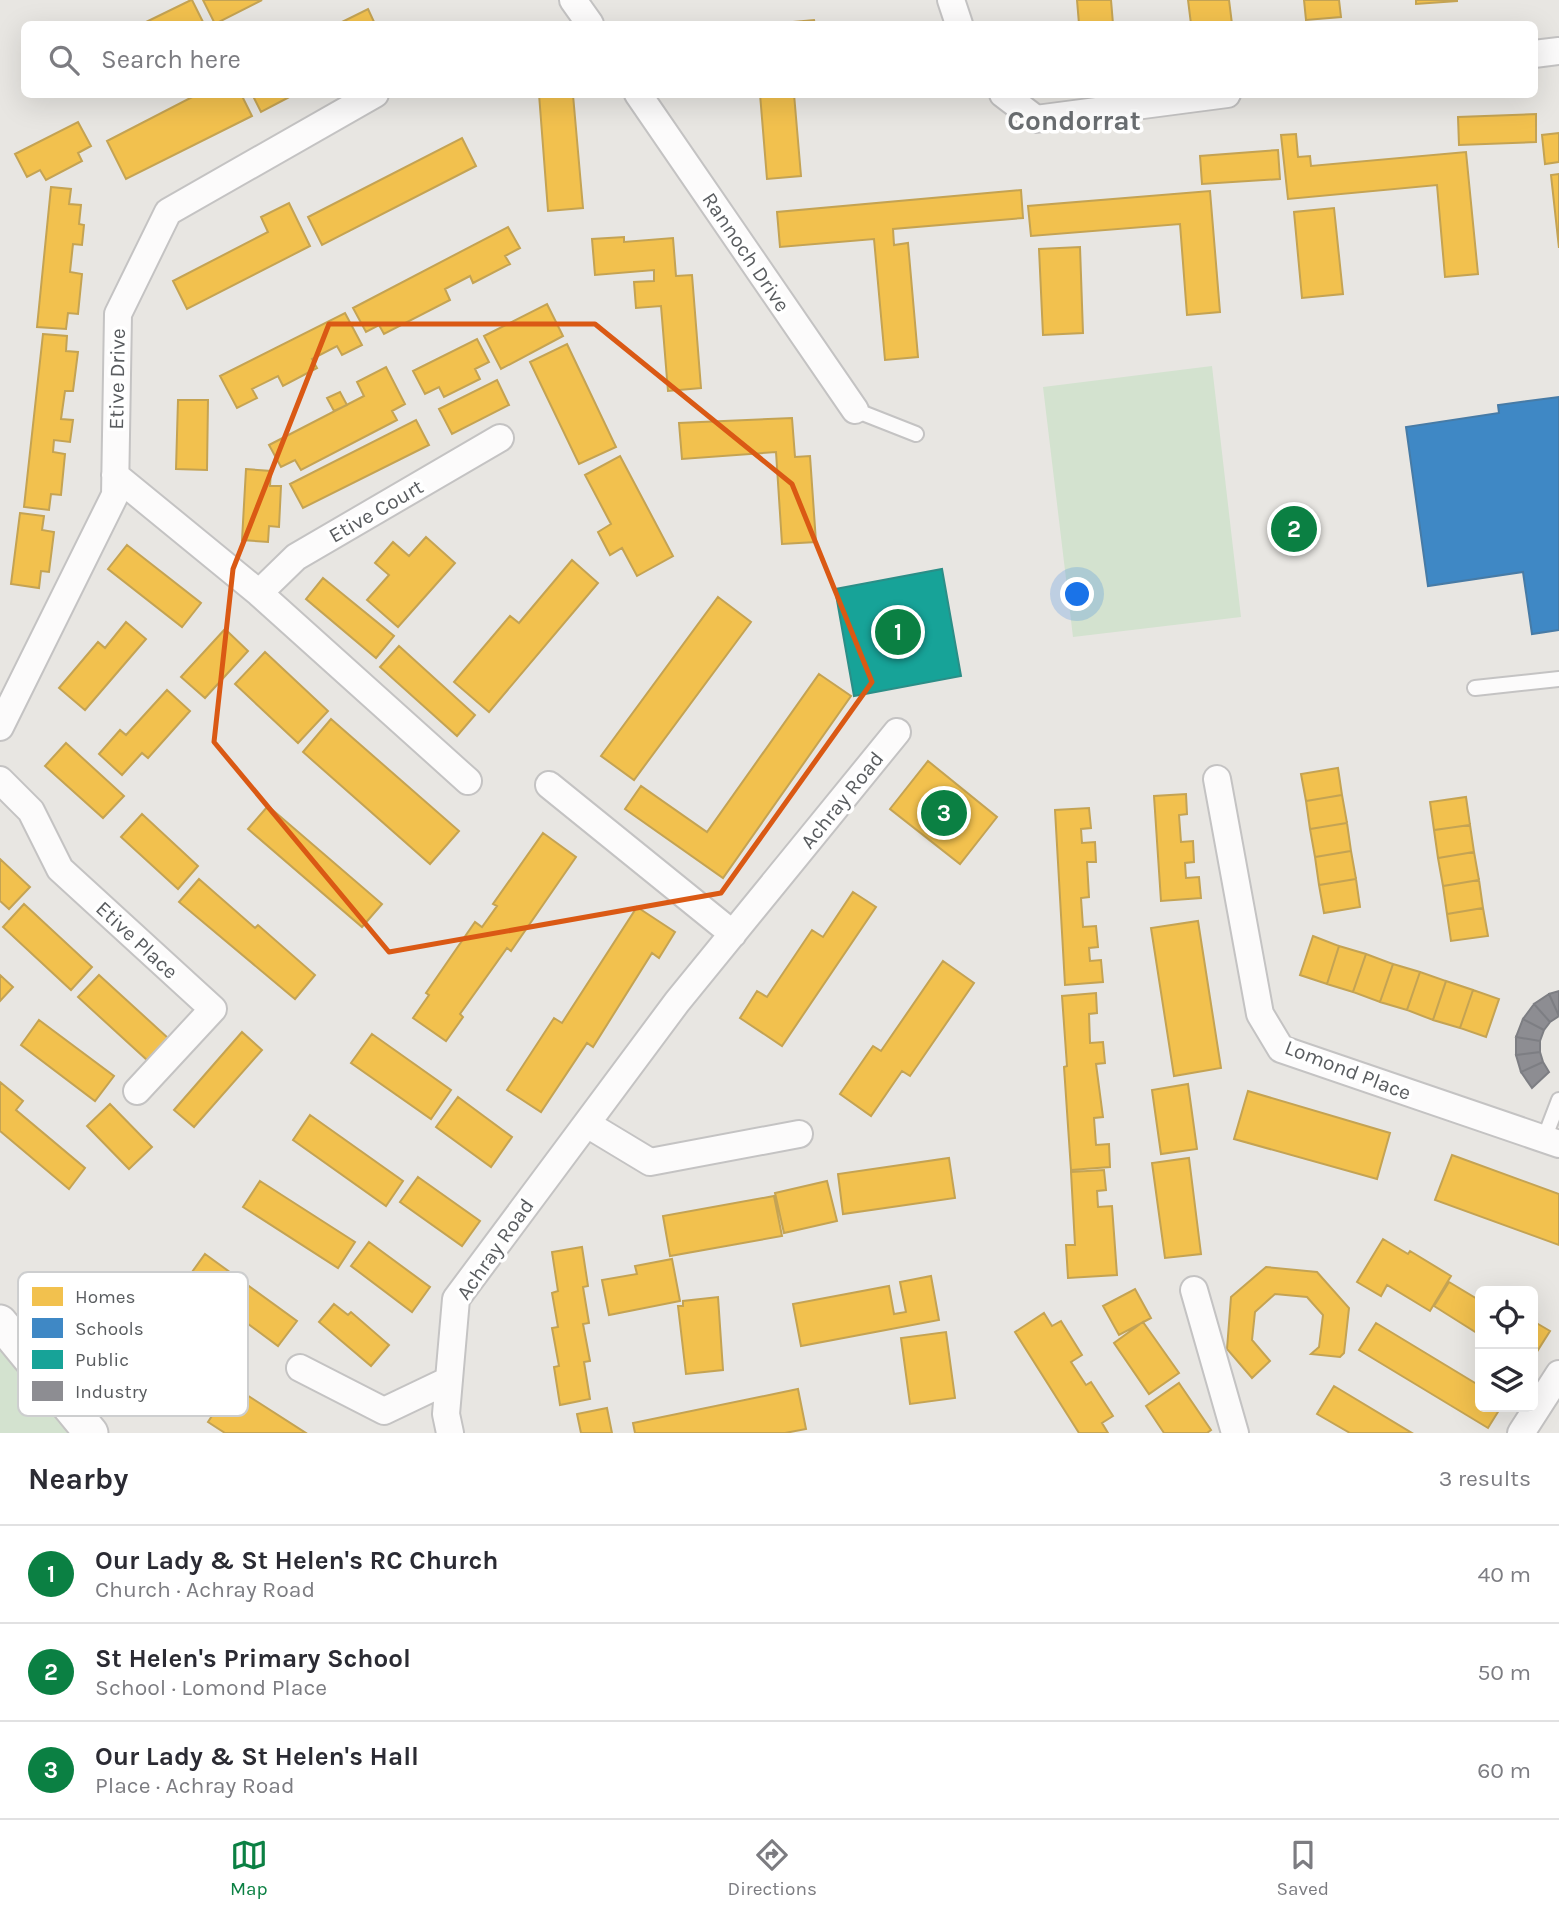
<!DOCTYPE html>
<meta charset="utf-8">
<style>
body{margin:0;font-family:Karla,sans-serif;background:#f2f2f3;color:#2b2b33}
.controls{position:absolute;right:21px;bottom:21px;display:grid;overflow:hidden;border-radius:10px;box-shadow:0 7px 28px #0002}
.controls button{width:63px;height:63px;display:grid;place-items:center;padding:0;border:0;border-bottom:2px solid #e1e1e2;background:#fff;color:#2b2b33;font:35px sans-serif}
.you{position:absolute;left:1078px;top:595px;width:24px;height:24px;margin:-18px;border:5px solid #fff;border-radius:50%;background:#1a73e8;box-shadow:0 0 0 10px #1a73e833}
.badge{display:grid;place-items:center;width:46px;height:46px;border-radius:50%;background:#0b8043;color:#fff;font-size:23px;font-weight:700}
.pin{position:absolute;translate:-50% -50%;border:4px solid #fff;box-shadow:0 2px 7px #0006}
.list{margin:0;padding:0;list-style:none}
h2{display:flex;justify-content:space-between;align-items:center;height:91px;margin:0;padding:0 28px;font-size:30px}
h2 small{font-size:23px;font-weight:400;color:#7c7c81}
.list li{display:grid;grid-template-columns:46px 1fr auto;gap:21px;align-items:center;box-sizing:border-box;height:98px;padding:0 28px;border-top:2px solid #e1e1e2}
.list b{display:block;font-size:26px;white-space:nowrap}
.list p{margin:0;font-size:23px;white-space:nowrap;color:#7c7c81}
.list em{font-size:23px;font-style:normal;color:#7c7c81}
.icon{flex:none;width:38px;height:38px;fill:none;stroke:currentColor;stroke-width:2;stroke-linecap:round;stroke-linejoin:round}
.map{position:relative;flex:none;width:1559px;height:1433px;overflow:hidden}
.search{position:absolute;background:#fff;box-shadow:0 7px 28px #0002;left:21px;right:21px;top:21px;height:77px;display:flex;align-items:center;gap:18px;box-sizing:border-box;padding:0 24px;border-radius:10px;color:#7c7c81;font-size:26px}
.sheet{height:385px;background:#fff}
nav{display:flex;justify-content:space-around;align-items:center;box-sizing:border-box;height:98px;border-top:2px solid #e1e1e2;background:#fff;font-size:19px;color:#7c7c81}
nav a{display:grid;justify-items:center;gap:4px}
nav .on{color:#0b8043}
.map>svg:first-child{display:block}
.green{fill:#d3e2cf}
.homes{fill:#f2c14e;stroke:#c4a353;stroke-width:2}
.schools{fill:#3f88c5;stroke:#477ba6;stroke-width:2}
.public{fill:#17a398;stroke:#2b8e87;stroke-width:2}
.industry{fill:#8d8d92;stroke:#7d7e83;stroke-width:2}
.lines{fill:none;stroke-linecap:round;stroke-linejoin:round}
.service-casing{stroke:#c4c3c3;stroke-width:18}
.minor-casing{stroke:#c4c3c3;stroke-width:30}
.tertiary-casing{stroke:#c4c3c3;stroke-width:37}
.service{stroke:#fcfbfb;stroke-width:14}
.minor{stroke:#fcfbfb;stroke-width:26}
.tertiary{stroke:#fcfbfb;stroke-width:33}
.marked{fill:none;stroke:#da5914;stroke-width:5;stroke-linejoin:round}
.labels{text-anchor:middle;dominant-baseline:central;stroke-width:7;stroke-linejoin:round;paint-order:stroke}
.street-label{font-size:21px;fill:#595c5f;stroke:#fff}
.district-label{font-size:28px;font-weight:bold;fill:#6a6e71;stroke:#fff}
.key{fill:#fff;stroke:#cdcecf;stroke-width:2}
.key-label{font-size:19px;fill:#595c5f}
</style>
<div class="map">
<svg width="1559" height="1433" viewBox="0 0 1559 1433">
<rect width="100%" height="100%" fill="#e8e6e2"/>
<path class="green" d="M1212 366 1241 617 1073 637 1043 387Z
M0 1346 72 1433H0Z"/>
<path class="homes" d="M192 0 204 24H142L191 0Z
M203 0H262L215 24Z
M1077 0H1111L1113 24H1079Z
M1188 0H1229L1232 24H1191Z
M1304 0H1339L1341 17 1306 20Z
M1416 0H1457V1L1416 4Z
M368 9 375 24H338Z
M814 20 815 24H771Z
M198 94H241L252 116 126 179 107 141Z
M252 94H295L261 112Z
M539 94 573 95 583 208 548 211Z
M760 94H794L801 176 767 179Z
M1536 114V142L1459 145 1458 117Z
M78 122 91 146 78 153 82 161 46 180 40 170 27 177 15 154Z
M1559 133V162L1545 164 1542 135Z
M1296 134 1298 157 1310 156 1311 166 1466 152 1478 274 1445 277 1437 185 1288 199 1281 135Z
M462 138 476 166 322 245 308 217Z
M1278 150 1280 179 1202 184 1200 156Z
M1559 174V248L1551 175Z
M51 187 71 189 69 204 81 205 79 224 84 225 82 245 73 244 70 272 82 274 78 314 68 313 66 329 37 327Z
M1021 190 1023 218 893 229 894 245 908 243 918 357 885 360 874 239 780 247 777 212Z
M1210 191 1220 312 1187 315 1180 224 1031 236 1028 206Z
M289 203 310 246 187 309 173 281 268 232 261 217Z
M1334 208 1343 294 1302 298 1294 212Z
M508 227 520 248 505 256 510 264 473 283 470 276 445 289 450 300 384 334 379 325 366 332 353 308Z
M624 237V242L673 238 676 276 692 275 701 388 668 391 661 306 636 308 634 282 654 281V270L595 275 592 239Z
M1080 247 1083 333 1043 335 1039 249Z
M547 304 563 336 501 369 484 336Z
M345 313 362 345 342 355 337 346 312 359 317 368 283 386 278 376 252 389 257 398 237 408 220 376Z
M43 334 67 336 66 351 78 352 73 391H65L61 419 73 420 70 442 54 440 53 452 65 454 61 495 51 494 49 510 24 507Z
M477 339 489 362 475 369 480 379 444 397 439 387 425 394 413 371Z
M567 344 616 447 579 464 530 362Z
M386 367 405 404 392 411 397 420 301 470 295 460 281 467 269 445 364 396 357 382Z
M497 380 509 405 452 434 439 409Z
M340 392 347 405 334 411 327 398Z
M178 400H208L207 470 176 469Z
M792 418 795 457 810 456 816 542 782 544 776 452 682 459 679 423Z
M416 420 429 445 303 508 290 484Z
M620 456 673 556 637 576 622 548 610 555 598 532 611 524 585 475Z
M246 469 271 471 270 486H281L279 527 269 526 268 542 242 540Z
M20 513 44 516 42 530 54 532 49 572 41 571 39 588 11 584Z
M426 537 455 563 398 627 367 600 389 575 375 563 393 542 409 556Z
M127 545 201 603 182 627 108 569Z
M572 560 598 583 489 712 454 682 510 616 519 623Z
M323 578 394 636 376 658 306 599Z
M718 597 751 622 634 780 601 756Z
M126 622 146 639 85 710 59 688 98 642 105 648Z
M225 629 248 651 205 698 181 677Z
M399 646 475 715 457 736 380 667Z
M265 652 328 711 298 743 235 684Z
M819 674 851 696 723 878 625 809 641 786 707 832Z
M167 690 190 711 148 758 142 753 122 775 99 754 120 730 126 735Z
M331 719 459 831 430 864 303 752Z
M66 743 124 796 103 818 45 766Z
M928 761 997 817 960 864 890 809Z
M1338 768 1342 795 1306 801 1301 774Z
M1186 794 1187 814 1179 815 1181 842 1193 841 1194 862 1185 863 1186 878 1199 877 1201 898 1161 901 1154 796Z
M1342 795 1347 823 1310 829 1306 801Z
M1466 797 1470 825 1434 830 1430 802Z
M268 806 382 904 362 927 248 829Z
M1089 808 1091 828 1081 829 1082 843 1095 842 1096 862H1087L1089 897 1081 898 1083 927 1096 926 1098 947 1089 948 1090 961 1101 960 1103 982 1065 985 1055 810Z
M142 814 198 866 178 889 121 837Z
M1347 823 1351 851 1315 857 1310 829Z
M1470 825 1474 852 1438 858 1434 830Z
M543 833 576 857 511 951 507 948 460 1014 463 1017 446 1041 413 1018 429 995 426 993 475 922 482 927 497 906 493 904Z
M1351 851 1356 879 1319 885 1315 857Z
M1474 852 1479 880 1443 886 1438 858Z
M0 859 30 887 9 909 0 901Z
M199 879 255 928 258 925 315 975 295 999 179 902Z
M1356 879 1360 907 1324 913 1319 885Z
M1479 880 1483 908 1447 914 1443 886Z
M853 892 876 907 782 1046 740 1018 757 991 767 997 812 930 823 937Z
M24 904 92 967 71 990 3 927Z
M637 907 675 932 659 958 652 953 593 1047 587 1043 541 1112 507 1090 554 1018 562 1023Z
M1483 908 1488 936 1451 941 1447 914Z
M1198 921 1221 1068 1174 1076 1151 928Z
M1313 936 1339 946 1327 984 1300 975Z
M1339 946 1366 954 1353 992 1327 984Z
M1366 954 1393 964 1380 1002 1353 992Z
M943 961 974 983 910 1076 902 1071 871 1116 840 1094 873 1046 881 1051Z
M1393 964 1420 972 1407 1010 1380 1002Z
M1420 972 1446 981 1433 1020 1407 1010Z
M0 975 13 987 0 1001Z
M99 975 168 1038 147 1060 78 997Z
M1446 981 1473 990 1460 1028 1433 1020Z
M1473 990 1499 999 1486 1037 1460 1028Z
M1096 993 1097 1013 1089 1014 1090 1043 1103 1042 1105 1063 1096 1064 1103 1117 1094 1118 1096 1145 1109 1144 1110 1167 1071 1170 1064 1067 1067 1066 1062 996Z
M39 1020 114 1076 95 1101 21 1045Z
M242 1032 262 1050 194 1127 174 1110Z
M372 1034 451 1090 431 1119 351 1063Z
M0 1082 23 1101 16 1110 85 1168 69 1189 0 1131Z
M1188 1084 1197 1149 1161 1154 1152 1090Z
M1248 1091 1390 1133 1377 1179 1234 1139Z
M458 1097 512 1137 491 1167 436 1127Z
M110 1104 152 1147 129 1169 87 1126Z
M310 1115 403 1181 386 1206 293 1140Z
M1452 1155 1559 1194V1245L1435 1200Z
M949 1158 955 1198 843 1214 838 1174Z
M1189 1158 1201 1254 1165 1258 1152 1163Z
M1104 1170 1106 1190 1097 1191 1098 1207 1112 1206 1117 1275 1068 1278 1066 1245H1075L1071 1172Z
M418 1177 480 1221 462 1246 400 1202Z
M260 1181 355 1242 338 1268 243 1207Z
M827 1181 837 1221 784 1233 775 1193Z
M774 1196 782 1236 670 1256 663 1216Z
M1383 1239 1408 1254 1410 1251 1451 1276 1430 1311 1387 1285 1381 1296 1357 1282Z
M369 1242 430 1287 412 1312 351 1266Z
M582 1247 588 1286 583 1287 589 1323 583 1324 590 1361 584 1362 590 1399 560 1405 554 1367 559 1366 552 1328 558 1327 552 1293 558 1291 552 1252Z
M205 1254 297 1321 278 1346 187 1279Z
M672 1259 680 1301 609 1315 602 1280 637 1274 635 1266Z
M1266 1267 1317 1272 1349 1308 1344 1353 1340 1357 1311 1354 1319 1347 1323 1315 1307 1297 1275 1294 1255 1312 1252 1340 1270 1361 1252 1378 1227 1349 1231 1297Z
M931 1276 939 1320 801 1346 793 1304 889 1286 894 1314 906 1312 900 1282Z
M1449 1282 1479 1300 1480 1297V1335L1434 1306Z
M1135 1289 1151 1318 1119 1335 1103 1306Z
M718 1297 723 1370 686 1374 678 1306H683V1301Z
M334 1304 348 1315 351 1312 389 1345 371 1366 319 1322Z
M1044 1313 1052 1326 1061 1321 1082 1355 1071 1362 1086 1385 1091 1382 1113 1416 1102 1423 1108 1433H1079L1015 1332Z
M1533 1321 1550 1331 1533 1358Z
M1143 1322 1179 1373 1149 1394 1114 1343Z
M1376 1323 1480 1386V1407H1501L1488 1428 1359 1350Z
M138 1325 306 1433H225L208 1422 219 1405 125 1344Z
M946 1332 955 1398 910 1404 901 1338Z
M1179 1383 1211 1430 1207 1433H1164L1146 1406Z
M1334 1386 1412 1433H1350L1317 1414Z
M798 1389 806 1429 785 1433H635L633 1423Z
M607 1408 612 1433H581L577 1414Z"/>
<path class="schools" d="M1559 397V630L1532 634 1523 572 1428 586 1406 427 1499 413 1498 405Z"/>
<path class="public" d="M942 569 961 676 854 696 835 589Z"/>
<path class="industry" d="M1559 991V1016L1549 994Z
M1549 994 1559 1016 1550 1022 1534 1004Z
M1534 1004 1550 1022 1544 1030 1523 1019Z
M1523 1019 1544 1030 1540 1041 1516 1037Z
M1516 1037 1540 1041V1052L1516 1055Z
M1540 1052 1543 1062 1521 1072 1516 1055Z
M1543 1062 1549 1072 1532 1088 1521 1072Z"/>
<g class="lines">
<g class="service-casing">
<path id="service" d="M855 410 916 434
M1475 688 1559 679
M1544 1139 1559 1100"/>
</g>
<g class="minor-casing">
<path id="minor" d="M573 0 590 24
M951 0 959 24
M1534 54 1559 51
M638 94 855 410
M1003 94 1036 119 1227 94
M115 475 259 593 468 781
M259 593 296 557 500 438
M0 727 115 495 118 314 168 212 375 94
M1217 779 1260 1014 1281 1049 1559 1144
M0 780 31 811 60 869 213 1009 137 1091
M549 785 733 934
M587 1124 650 1162 799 1134
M1194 1290 1235 1433
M300 1368 384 1411 449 1380
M450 1433 446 1414 456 1299 677 1002 897 732
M1521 1433 1559 1374"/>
</g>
<g class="tertiary-casing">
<path id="tertiary" d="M0 1322 91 1433"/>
</g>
<use href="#service" class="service"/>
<use href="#minor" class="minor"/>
<use href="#tertiary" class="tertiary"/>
</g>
<path class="marked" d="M329 324H595L792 484 872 682 721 893 389 952 214 742 233 569Z"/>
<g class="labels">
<g class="street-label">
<text transform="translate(746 252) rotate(56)">Rannoch Drive</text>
<text transform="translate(117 379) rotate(-89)">Etive Drive</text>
<text transform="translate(376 511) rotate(-30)">Etive Court</text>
<text transform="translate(842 800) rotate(-51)">Achray Road</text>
<text transform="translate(137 940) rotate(43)">Etive Place</text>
<text transform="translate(1348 1070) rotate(21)">Lomond Place</text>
<text transform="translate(495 1249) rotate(-55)">Achray Road</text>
</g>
<g class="district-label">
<text x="1074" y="120">Condorrat</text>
</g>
</g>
<rect x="18" y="1272" width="230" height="144" rx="10" class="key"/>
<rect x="32" y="1287" width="31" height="19" fill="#f2c14e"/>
<rect x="32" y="1318" width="31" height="20" fill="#3f88c5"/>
<rect x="32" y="1350" width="31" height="19" fill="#17a398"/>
<rect x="32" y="1381" width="31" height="20" fill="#8d8d92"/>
<g class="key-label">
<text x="75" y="1303">Homes</text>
<text x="75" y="1335">Schools</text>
<text x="75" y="1366">Public</text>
<text x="75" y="1398">Industry</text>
</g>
</svg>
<div class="controls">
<button><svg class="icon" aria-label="locate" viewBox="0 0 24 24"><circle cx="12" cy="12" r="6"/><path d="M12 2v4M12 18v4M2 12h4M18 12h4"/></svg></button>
<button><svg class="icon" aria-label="layers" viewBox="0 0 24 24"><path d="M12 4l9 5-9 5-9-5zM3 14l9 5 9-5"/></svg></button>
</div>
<div class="you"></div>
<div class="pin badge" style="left:898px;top:632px">1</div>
<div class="pin badge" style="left:1294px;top:529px">2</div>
<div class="pin badge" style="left:944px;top:813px">3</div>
<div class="search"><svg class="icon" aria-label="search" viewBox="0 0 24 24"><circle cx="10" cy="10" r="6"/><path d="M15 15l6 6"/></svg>Search here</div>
</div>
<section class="sheet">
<h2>Nearby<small>3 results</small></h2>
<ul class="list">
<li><span class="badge">1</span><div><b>Our Lady &amp; St Helen's RC Church</b><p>Church · Achray Road</p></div><em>40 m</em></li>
<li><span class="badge">2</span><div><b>St Helen's Primary School</b><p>School · Lomond Place</p></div><em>50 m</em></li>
<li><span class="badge">3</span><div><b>Our Lady &amp; St Helen's Hall</b><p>Place · Achray Road</p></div><em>60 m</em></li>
</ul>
</section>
<nav>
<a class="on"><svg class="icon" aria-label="map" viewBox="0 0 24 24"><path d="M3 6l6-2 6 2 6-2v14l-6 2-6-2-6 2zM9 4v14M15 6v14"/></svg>Map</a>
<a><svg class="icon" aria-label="directions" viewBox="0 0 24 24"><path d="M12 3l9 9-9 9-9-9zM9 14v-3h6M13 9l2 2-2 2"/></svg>Directions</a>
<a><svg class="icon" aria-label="saved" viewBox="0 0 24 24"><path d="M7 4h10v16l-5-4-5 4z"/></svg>Saved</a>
</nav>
